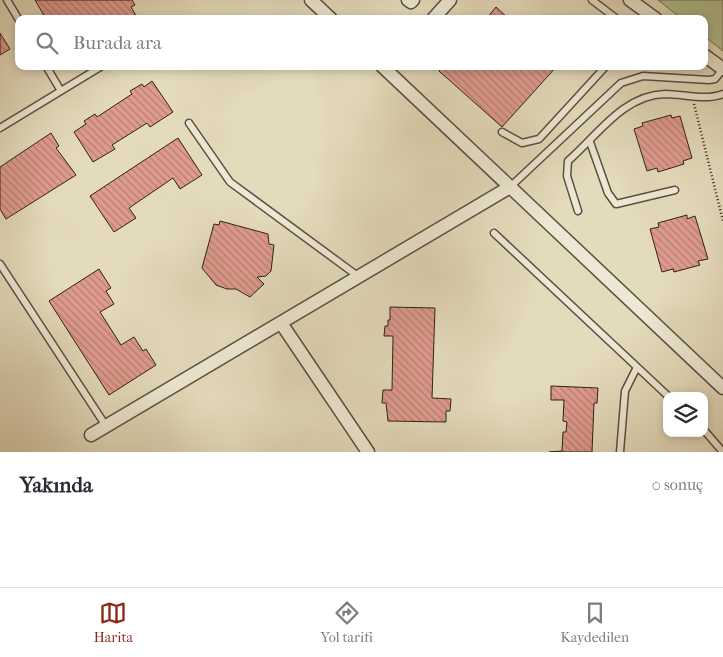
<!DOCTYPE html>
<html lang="tr">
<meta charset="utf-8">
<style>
body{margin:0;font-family:"IM FELL French Canon",serif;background:#f2f2f3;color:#2b2b33}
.controls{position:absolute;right:15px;bottom:15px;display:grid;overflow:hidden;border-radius:10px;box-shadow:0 2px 8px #0003}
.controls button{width:45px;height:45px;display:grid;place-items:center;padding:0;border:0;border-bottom:1px solid #e1e1e2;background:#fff;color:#2b2b33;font:25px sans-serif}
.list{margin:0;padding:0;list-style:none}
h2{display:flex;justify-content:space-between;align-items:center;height:65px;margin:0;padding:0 20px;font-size:21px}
h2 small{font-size:16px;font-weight:400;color:#7c7c81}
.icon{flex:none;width:28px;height:28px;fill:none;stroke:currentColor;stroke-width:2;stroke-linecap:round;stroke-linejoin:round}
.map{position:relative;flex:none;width:723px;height:452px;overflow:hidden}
.search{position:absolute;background:#fff;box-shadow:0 2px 8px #0003;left:15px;right:15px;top:15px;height:55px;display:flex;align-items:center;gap:12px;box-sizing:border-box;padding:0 18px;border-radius:10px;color:#7c7c81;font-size:19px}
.sheet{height:135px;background:#fff}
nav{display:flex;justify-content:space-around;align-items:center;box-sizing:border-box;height:70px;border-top:1px solid #e1e1e2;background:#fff;font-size:14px;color:#7c7c81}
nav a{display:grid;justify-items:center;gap:2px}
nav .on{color:#8f2418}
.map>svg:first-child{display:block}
.green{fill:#b2c192;stroke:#707056}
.building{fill:url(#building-back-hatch);stroke:#2d201b}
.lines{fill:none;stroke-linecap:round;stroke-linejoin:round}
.lane-casing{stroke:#5b4f43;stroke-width:9}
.street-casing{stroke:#5b4f43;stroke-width:15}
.path{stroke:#2d201b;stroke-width:2.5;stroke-dasharray:1 2.5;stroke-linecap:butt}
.lane{stroke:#ede8d3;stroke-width:6}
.street{stroke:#ede8d3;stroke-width:12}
</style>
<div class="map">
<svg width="723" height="452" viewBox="0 0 723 452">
<defs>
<pattern id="building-back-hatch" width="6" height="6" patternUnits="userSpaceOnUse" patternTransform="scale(1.25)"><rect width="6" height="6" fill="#e09b8f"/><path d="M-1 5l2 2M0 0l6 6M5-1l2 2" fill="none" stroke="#b67e74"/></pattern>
</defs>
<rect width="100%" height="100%" fill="#e4dbbc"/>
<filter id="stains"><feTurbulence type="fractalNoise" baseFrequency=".004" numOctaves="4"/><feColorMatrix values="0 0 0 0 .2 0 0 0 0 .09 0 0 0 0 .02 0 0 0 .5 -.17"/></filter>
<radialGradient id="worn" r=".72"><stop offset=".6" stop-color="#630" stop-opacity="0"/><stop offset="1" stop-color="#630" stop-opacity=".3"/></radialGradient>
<path class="green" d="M658 0H723V51L704 36V19H682Z"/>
<path class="building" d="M35 0H132L135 5 131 7 138 19H46Z
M496 7 509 19H486Z
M0 33 10 49 0 55Z
M443 66H557L502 127 439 71Z
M152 81 173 112 150 127 147 123 112 145 115 149 93 162 74 132 86 124 84 121 95 114 97 117 132 94 130 91 142 84 144 87Z
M671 115 672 118 680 116 692 158 683 161 684 164 658 172 657 168 647 171 634 129 643 126 642 123Z
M51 133 59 146 56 148 76 175 6 219 0 209V167Z
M178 138 202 175 180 189 173 178 129 208 136 218 114 232 90 196Z
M687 215V219L695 216 708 259 698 261 700 265 674 272 673 269 662 272 650 229 659 227 658 223Z
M220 221 268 234 269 244 274 245 271 271 266 276 257 277 264 284 250 297 236 289H227L216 285 202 268 214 224 219 225Z
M99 269 111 288 106 291 114 304 100 312 121 345 134 337 143 351 146 349 156 365 109 395 49 301Z
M390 307 435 308 432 398 451 399 450 411H446V422L388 421 386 403H382L383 390H392L393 336H384L385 326H388V320H390Z
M551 386 598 388 597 403H594L592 452H549L562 451 563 432H566L567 422 563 421 564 400H551Z"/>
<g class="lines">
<g class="lane-casing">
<path id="lane" d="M7 0 19 20
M592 0 617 19
M46 66 61 91
M189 123 230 182 359 277
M0 128 102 66
M502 132 522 143 539 139 606 66
M590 142 608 193 616 204 675 190
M510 187 621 83 643 76 709 80 715 79 723 69
M578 211 567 176 568 161C597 136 623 95 665 94 684 94 705 101 723 94
M494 233 668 396
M0 264 106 426
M704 430 723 452
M620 452 625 391 637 367"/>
</g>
<g class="street-casing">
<path id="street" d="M311 0 331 19
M408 0 411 2 413 0
M630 0 656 19
M433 19 450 0
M704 55 723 69
M382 66 723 388
M281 323 368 452
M91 435 510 187"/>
</g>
<path class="path" d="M694 104 723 221"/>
<use href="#lane" class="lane"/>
<use href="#street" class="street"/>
</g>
<rect width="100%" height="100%" filter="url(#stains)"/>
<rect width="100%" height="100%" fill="url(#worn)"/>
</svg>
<div class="controls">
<button><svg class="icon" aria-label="layers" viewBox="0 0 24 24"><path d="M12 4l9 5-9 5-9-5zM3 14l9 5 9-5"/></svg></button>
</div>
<div class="search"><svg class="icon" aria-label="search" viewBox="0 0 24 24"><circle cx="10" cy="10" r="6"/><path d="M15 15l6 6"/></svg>Burada ara</div>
</div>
<section class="sheet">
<h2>Yakında<small>0 sonuç</small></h2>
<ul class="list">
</ul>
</section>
<nav>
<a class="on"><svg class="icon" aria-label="map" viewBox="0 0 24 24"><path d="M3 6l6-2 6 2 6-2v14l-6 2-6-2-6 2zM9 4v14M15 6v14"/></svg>Harita</a>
<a><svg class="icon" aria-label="directions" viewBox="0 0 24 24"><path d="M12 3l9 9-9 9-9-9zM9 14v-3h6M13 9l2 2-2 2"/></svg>Yol tarifi</a>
<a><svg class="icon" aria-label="saved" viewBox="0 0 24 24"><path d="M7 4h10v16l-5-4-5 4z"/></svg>Kaydedilen</a>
</nav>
